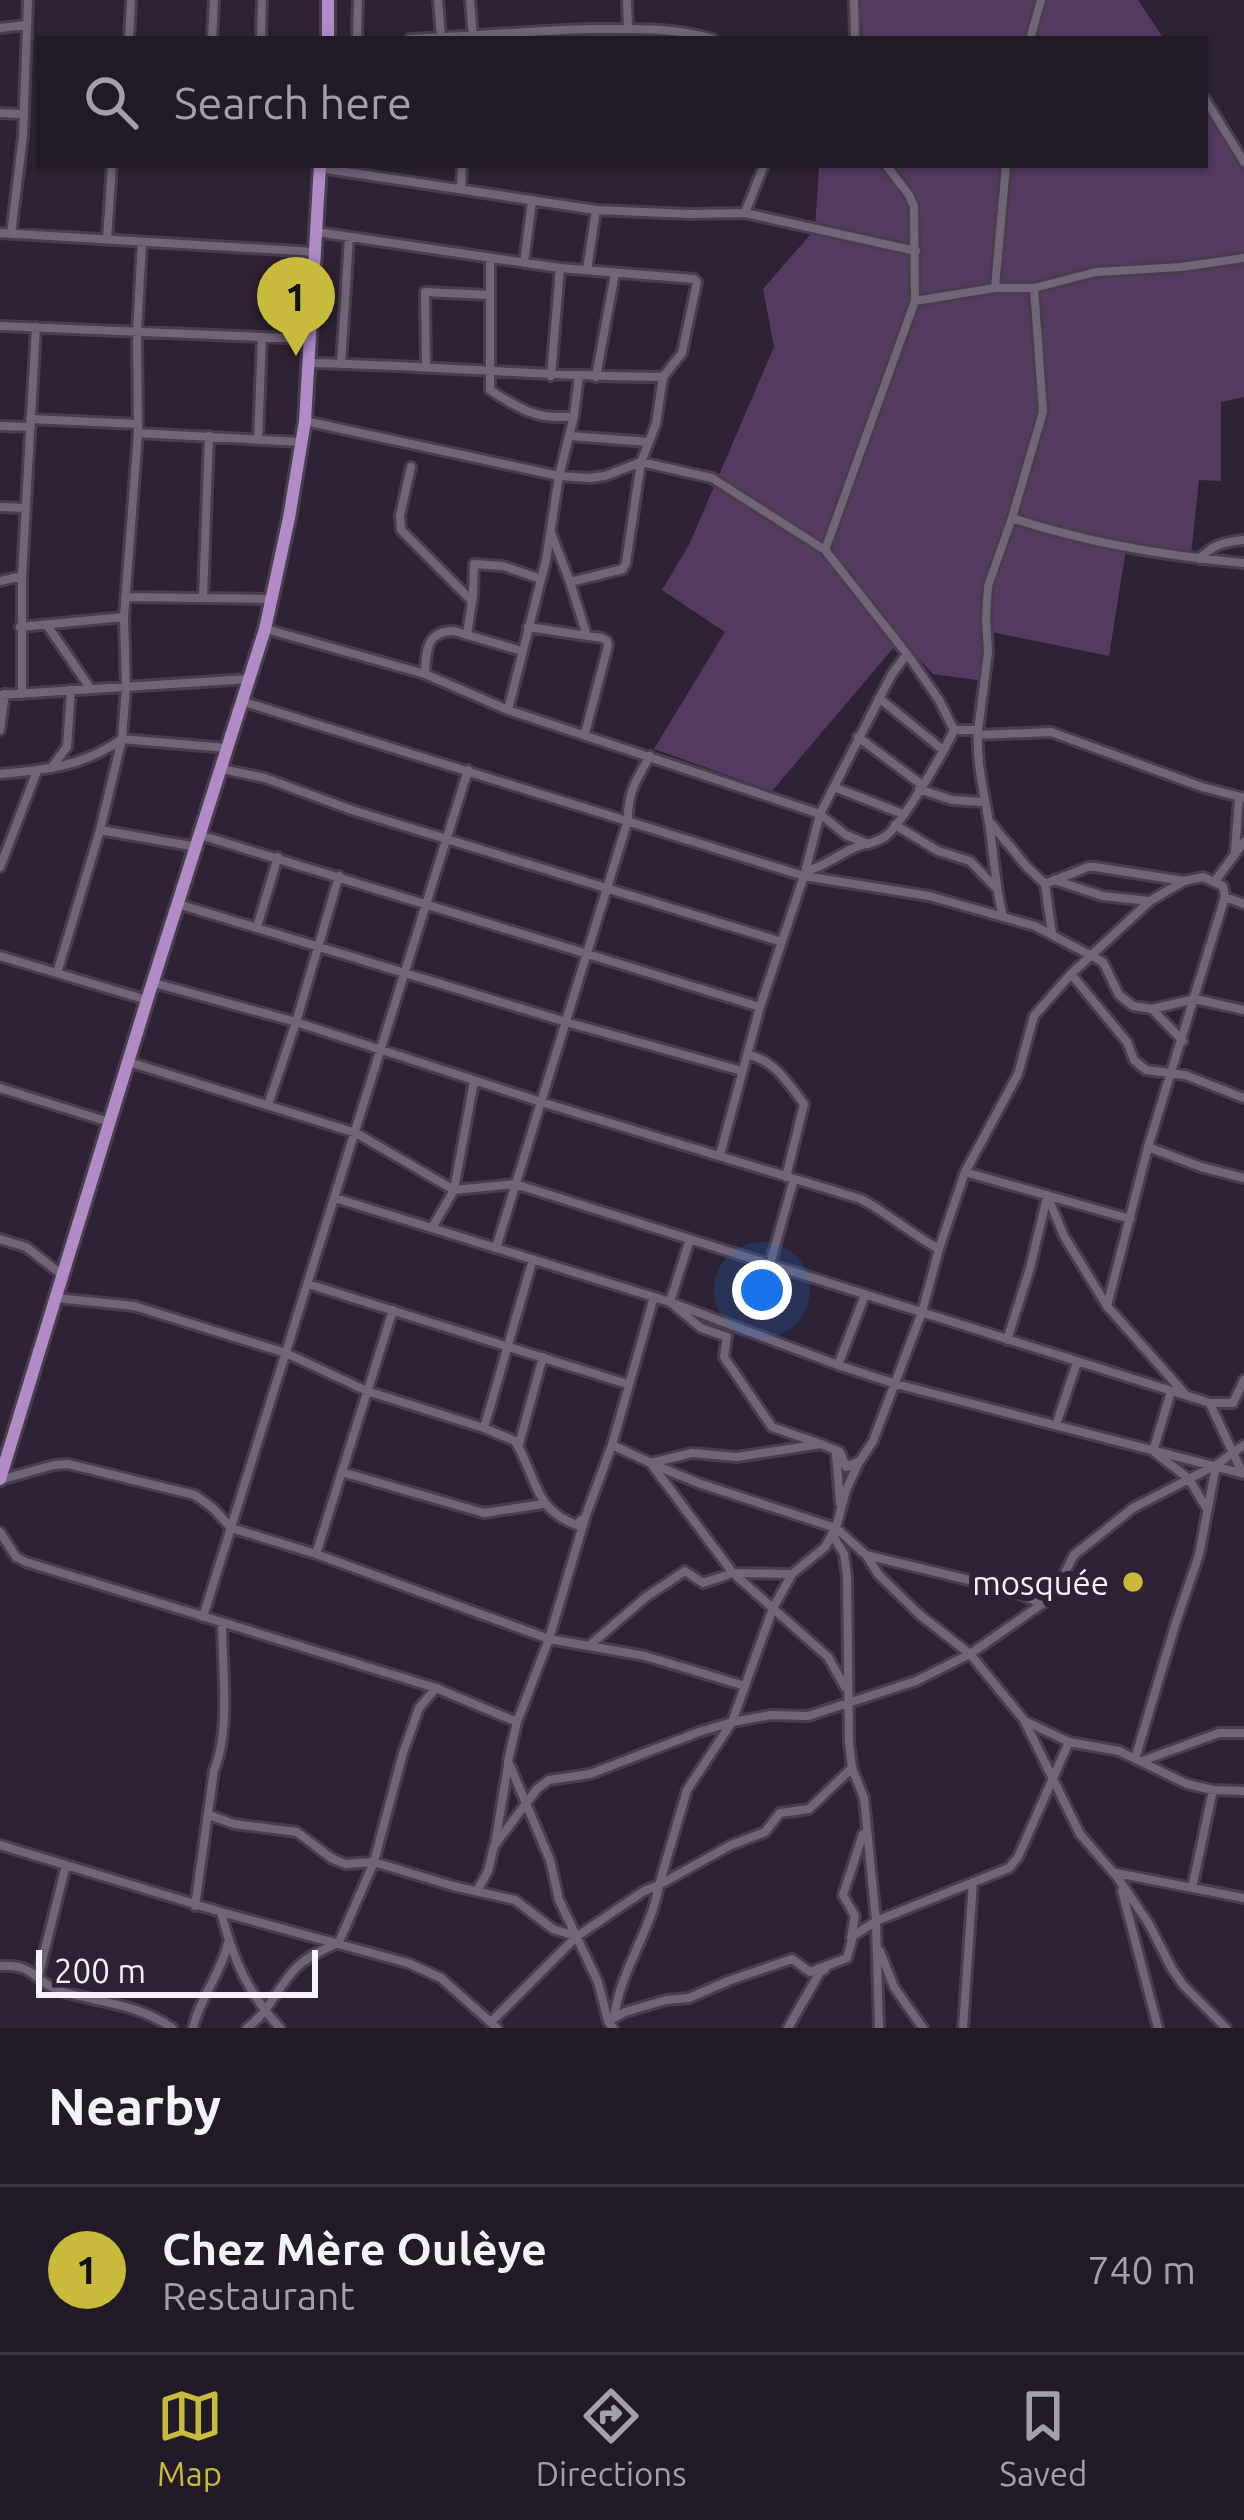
<!DOCTYPE html>
<meta charset="utf-8">
<style>
body{margin:0;font-family:Ubuntu,sans-serif;background:#2a232f;color:#f1f3f6}
.scale{position:absolute;left:36px;bottom:30px;width:282px;box-sizing:border-box;padding-left:12px;border:6px solid #f8f1fc;border-top:0;font-size:33px;line-height:42px;white-space:nowrap;color:#f8f1fc;-webkit-text-stroke:9px #2e2334;paint-order:stroke}
.you{position:absolute;left:762px;top:1290px;width:42px;height:42px;margin:-30px;border:9px solid #fff;border-radius:50%;background:#1a73e8;box-shadow:0 0 0 18px #1a73e833}
.badge{display:grid;place-items:center;width:78px;height:78px;border-radius:50%;background:#c8bb3b;color:#111;font-size:39px;font-weight:700}
.pin{position:absolute;translate:-50% -99px;filter:drop-shadow(0 3px 6px #0008)}
.pin::after{content:'';position:absolute;top:63px;width:42px;height:36px;background:inherit;clip-path:polygon(0 0,100% 0,50% 100%)}
.list{margin:0;padding:0;list-style:none}
h2{display:flex;justify-content:space-between;align-items:center;height:156px;margin:0;padding:0 48px;font-size:51px}
h2 small{font-size:39px;font-weight:400;color:#a2a1a7}
.list li{display:grid;grid-template-columns:78px 1fr auto;gap:36px;align-items:center;box-sizing:border-box;height:168px;padding:0 48px;border-top:3px solid #3f3844}
.list b{display:block;font-size:45px;white-space:nowrap}
.list p{margin:0;font-size:39px;white-space:nowrap;color:#a2a1a7}
.list em{font-size:39px;font-style:normal;color:#a2a1a7}
.icon{flex:none;width:66px;height:66px;fill:none;stroke:currentColor;stroke-width:2;stroke-linecap:round;stroke-linejoin:round}
.map{position:relative;flex:none;width:1244px;height:2028px;overflow:hidden}
.search{position:absolute;background:#221a27;box-shadow:0 3px 9px #0004;left:36px;right:36px;top:36px;height:132px;display:flex;align-items:center;gap:30px;box-sizing:border-box;padding:0 42px;border-radius:0px;color:#a2a1a7;font-size:45px}
.sheet{height:324px;background:#221a27}
nav{display:flex;justify-content:space-around;align-items:center;box-sizing:border-box;height:168px;border-top:3px solid #3f3844;background:#221a27;font-size:33px;color:#a2a1a7}
nav a{display:grid;justify-items:center;gap:6px}
nav .on{color:#c8bb3b}
.map>svg:first-child{display:block}
.green{fill:#553b62}
.lines{fill:none;stroke-linecap:round;stroke-linejoin:round}
.street-casing{stroke:#483e4d;stroke-width:14}
.primary-casing{stroke:#483e4d;stroke-width:18}
.street{stroke:#716578;stroke-width:8}
.primary{stroke:#b08bc5;stroke-width:12}
.poi-dot{fill:#c8bb3b;stroke:#2e2334;stroke-width:4.5}
.labels{text-anchor:middle;dominant-baseline:central;stroke-width:12;stroke-linejoin:round;paint-order:stroke}
.poi-label{font-size:33px;fill:#f8f1fc;stroke:#2e2334;text-anchor:end}
</style>
<div class="map">
<svg width="1244" height="2028" viewBox="0 0 1244 2028">
<rect width="100%" height="100%" fill="#2e2334"/>
<path class="green" d="M860 0H1138L1164 39H863Z
M1205 96 1244 170V397L1221 402V481L1199 480 1191 554 1127 543 1109 656 991 632 984 681 933 674 901 639 772 791 654 749 725 632 662 590 689 545 774 347 763 289 815 229 819 165H1205Z"/>
<g class="lines">
<g class="street-casing">
<path id="street" d="M438 0 441 37
M470 0 473 38
M627 0 628 29
M854 0 855 39
M0 28 27 25
M129 39 131 0
M212 39 214 0
M261 39 262 0
M357 39 358 0
M410 39C470 36 530 31 590 29 633 29 672 27 713 39
M1030 39 1041 0
M1205 99 1244 162
M0 113 23 114
M320 168 596 210 689 214 745 213 916 251
M461 189 462 165
M745 213 764 165
M317 232 560 268 694 279 697 282 682 353 663 377 656 424 641 462 626 563 623 569 570 582 587 636
M0 233 315 252
M11 234 23 136 28 0
M107 239 112 165
M490 258V390C519 409 539 421 574 416
M524 263 532 201
M587 270 596 210
M995 288 1006 165
M915 301 995 288H1034L1096 272 1181 267 1244 258
M0 326 310 339
M310 363C428 365 545 377 663 377
M341 364 349 238
M426 366 425 292 489 295
M551 376 560 268
M596 377 615 273
M30 419 138 424
M305 421 559 476 590 478 605 476 641 462 712 478 825 550 907 654 939 700 954 730H978C976 762 984 792 989 823 994 855 995 886 1003 917
M0 426 31 427
M138 433 301 442
M570 436 648 442
M258 439 262 337
M411 467 400 515 401 530 472 601
M0 507 26 508
M1012 518C1087 543 1165 556 1244 563
M551 533 570 582
M825 550 915 301 914 206 909 195 886 165
M1199 559C1214 544 1224 542 1244 540
M0 581 22 576
M126 597 270 599
M203 598 209 436
M47 625 90 688
M20 627 124 617
M528 627 602 638 607 641 608 646 585 733
M266 629 425 674 508 710 820 814 846 835 868 844
M467 635 473 595 474 564 503 566 541 579
M425 674C426 651 426 631 454 631L522 651
M22 694V576L36 327
M0 695 248 679
M879 698 943 750
M241 701 804 876 929 896 1035 926 1103 962 1119 995 1133 1006 1152 1009 1195 999 1244 1010
M508 710 546 560 559 476 574 416 579 375
M0 730 5 694
M978 730 988 653 986 618 988 586 1012 518 1043 412 1034 288
M978 735 1051 732 1202 787 1244 798
M858 737 922 785
M51 768 67 747 71 690
M222 769 265 778 352 810 782 942
M0 774C46 770 84 766 122 739L226 748
M834 787 903 814
M919 789 952 800 984 802
M989 821 1027 867 1045 884 1052 934
M895 825 938 851 970 861 995 887
M100 830 197 847
M200 835 760 1007
M1235 852 1239 797
M0 867 37 771
M806 871C826 866 840 853 859 846 868 843 877 843 886 836 903 822 944 752 954 730
M1054 880 1103 896 1149 901
M1215 881 1244 842
M1045 884 1088 867H1095L1184 881 1203 877 1223 886 1225 897 1148 1147 1107 1306
M1225 897 1244 904
M178 904 566 1022 742 1071
M257 927 278 857
M0 956 147 1000
M57 973 100 830 122 739 126 687 124 617 138 433 137 332 142 242
M1071 974 1127 1042 1134 1060 1146 1070 1185 1075 1244 1098
M154 983 296 1022 541 1102 861 1199C889 1214 911 1234 939 1249
M1152 1009 1183 1041
M747 1055C773 1058 789 1084 804 1104L786 1177
M129 1062 356 1133 454 1190 515 1184 1210 1403H1233L1244 1380
M0 1088 109 1122
M268 1105 296 1022 339 876
M1148 1147 1201 1167 1244 1178
M720 1155 760 1007 804 876 820 814 892 674 907 654
M965 1172 1130 1219
M1047 1195 1064 1236 1107 1306 1185 1394
M335 1198 670 1302 838 1365 896 1384 1244 1474
M432 1228 454 1190 474 1081
M0 1239 26 1247 61 1274
M690 1239 670 1302 701 1328 727 1337 724 1357 772 1427 818 1443
M496 1248 628 820C627 794 637 778 650 756
M770 1264 794 1179
M308 1284 627 1384
M56 1298 134 1306 286 1353 367 1391 484 1428 515 1441C537 1476 532 1509 577 1525L581 1520
M1007 1340 1030 1268 1047 1197
M838 1365 865 1295
M1171 1392 1153 1451 1189 1479 1207 1509
M1210 1404 1242 1472
M1056 1425 1077 1362
M484 1428 533 1259
M519 1444 543 1357
M612 1445 651 1463 692 1453 737 1457 821 1444 840 1452 846 1467 860 1461 873 1441 922 1312 939 1249 965 1172 1018 1074 1034 1016 1071 974 1150 901 1184 881
M836 1453 840 1503
M652 1464 701 1484 836 1528 866 1555 973 1581 995 1583 1042 1604
M652 1465 733 1573 828 1657 845 1687
M342 1472 484 1513 543 1504
M0 1480 54 1465 68 1464 195 1495 214 1509 231 1528 316 1554 549 1639 645 1656 745 1686
M0 1532 16 1557 26 1562 436 1688 517 1722
M832 1534 844 1554 847 1576 849 1742 852 1768 864 1798 876 1921 879 2028
M316 1554 393 1310
M866 1555 879 1575 920 1615 970 1654 1024 1720 1080 1834 1118 1878 1149 1924 1172 1969 1184 1986 1226 2028
M203 1617 468 770
M590 1645 646 1597 685 1571 703 1583 733 1573 791 1574
M1025 1721 1069 1742 1119 1751 1187 1784 1213 1790 1244 1791
M1135 1759 1176 1622 1199 1555 1216 1466
M1142 1761 1219 1733H1244
M209 1815 234 1824 297 1832 331 1858 345 1864 374 1862 453 1886 515 1900 553 1929 575 1936
M0 1845 221 1912C233 1959 247 1992 280 2028
M495 1845 508 1765
M1116 1873 1244 1898
M1192 1888 1213 1790
M477 1891 488 1871 494 1846 537 1789 549 1780 590 1774 699 1732 732 1722 771 1715 808 1716 916 1681 970 1654 1042 1604 1055 1592 1074 1555 1133 1508 1216 1465 1244 1445
M1122 1891 1158 2028
M195 1906 214 1770C231 1730 222 1668 222 1623
M221 1912 408 1963 441 1978 497 2028
M851 1938 855 1916 843 1895 863 1834
M880 1951 894 1987 923 2028
M0 1966C37 1964 33 1982 61 1991 99 2003 139 2004 172 2028
M38 1977 66 1865
M614 2018C620 1970 651 1932 659 1885L731 1845 765 1832 780 1813 809 1809 852 1768
M608 2021 625 2012 666 2000 689 1998 728 1981 792 1959 810 1972 847 1958 853 1936 876 1921 1009 1868 1018 1857 1069 1742
M491 2022 576 1937 644 1891 659 1885 687 1790 732 1722 773 1608 792 1574 825 1547 836 1528 846 1490 859 1462
M193 2028C200 1997 221 1974 228 1943
M247 2028C273 2008 275 1989 297 1967 309 1955 324 1950 339 1942L374 1862 403 1753 419 1708 436 1688
M613 2028 608 2021 598 1982 559 1900 550 1860 508 1761 517 1722 549 1639 586 1515 612 1445 654 1297
M788 2028 820 1972 825 1969
M963 2028 973 1882"/>
</g>
<g class="primary-casing">
<path id="primary" d="M328 39V0
M0 1479 147 1000 265 629 289 518 305 421 320 165"/>
</g>
<use href="#street" class="street"/>
<use href="#primary" class="primary"/>
</g>
<circle class="poi-dot" cx="1133" cy="1582" r="12"/>
<g class="labels">
<g class="poi-label">
<text x="1109" y="1582">mosquée</text>
</g>
</g>
</svg>
<div class="scale">200 m</div>
<div class="you"></div>
<div class="pin badge" style="left:296px;top:356px">1</div>
<div class="search"><svg class="icon" aria-label="search" viewBox="0 0 24 24"><circle cx="10" cy="10" r="6"/><path d="M15 15l6 6"/></svg>Search here</div>
</div>
<section class="sheet">
<h2>Nearby<small></small></h2>
<ul class="list">
<li><span class="badge">1</span><div><b>Chez Mère Oulèye</b><p>Restaurant</p></div><em>740 m</em></li>
</ul>
</section>
<nav>
<a class="on"><svg class="icon" aria-label="map" viewBox="0 0 24 24"><path d="M3 6l6-2 6 2 6-2v14l-6 2-6-2-6 2zM9 4v14M15 6v14"/></svg>Map</a>
<a><svg class="icon" aria-label="directions" viewBox="0 0 24 24"><path d="M12 3l9 9-9 9-9-9zM9 14v-3h6M13 9l2 2-2 2"/></svg>Directions</a>
<a><svg class="icon" aria-label="saved" viewBox="0 0 24 24"><path d="M7 4h10v16l-5-4-5 4z"/></svg>Saved</a>
</nav>
